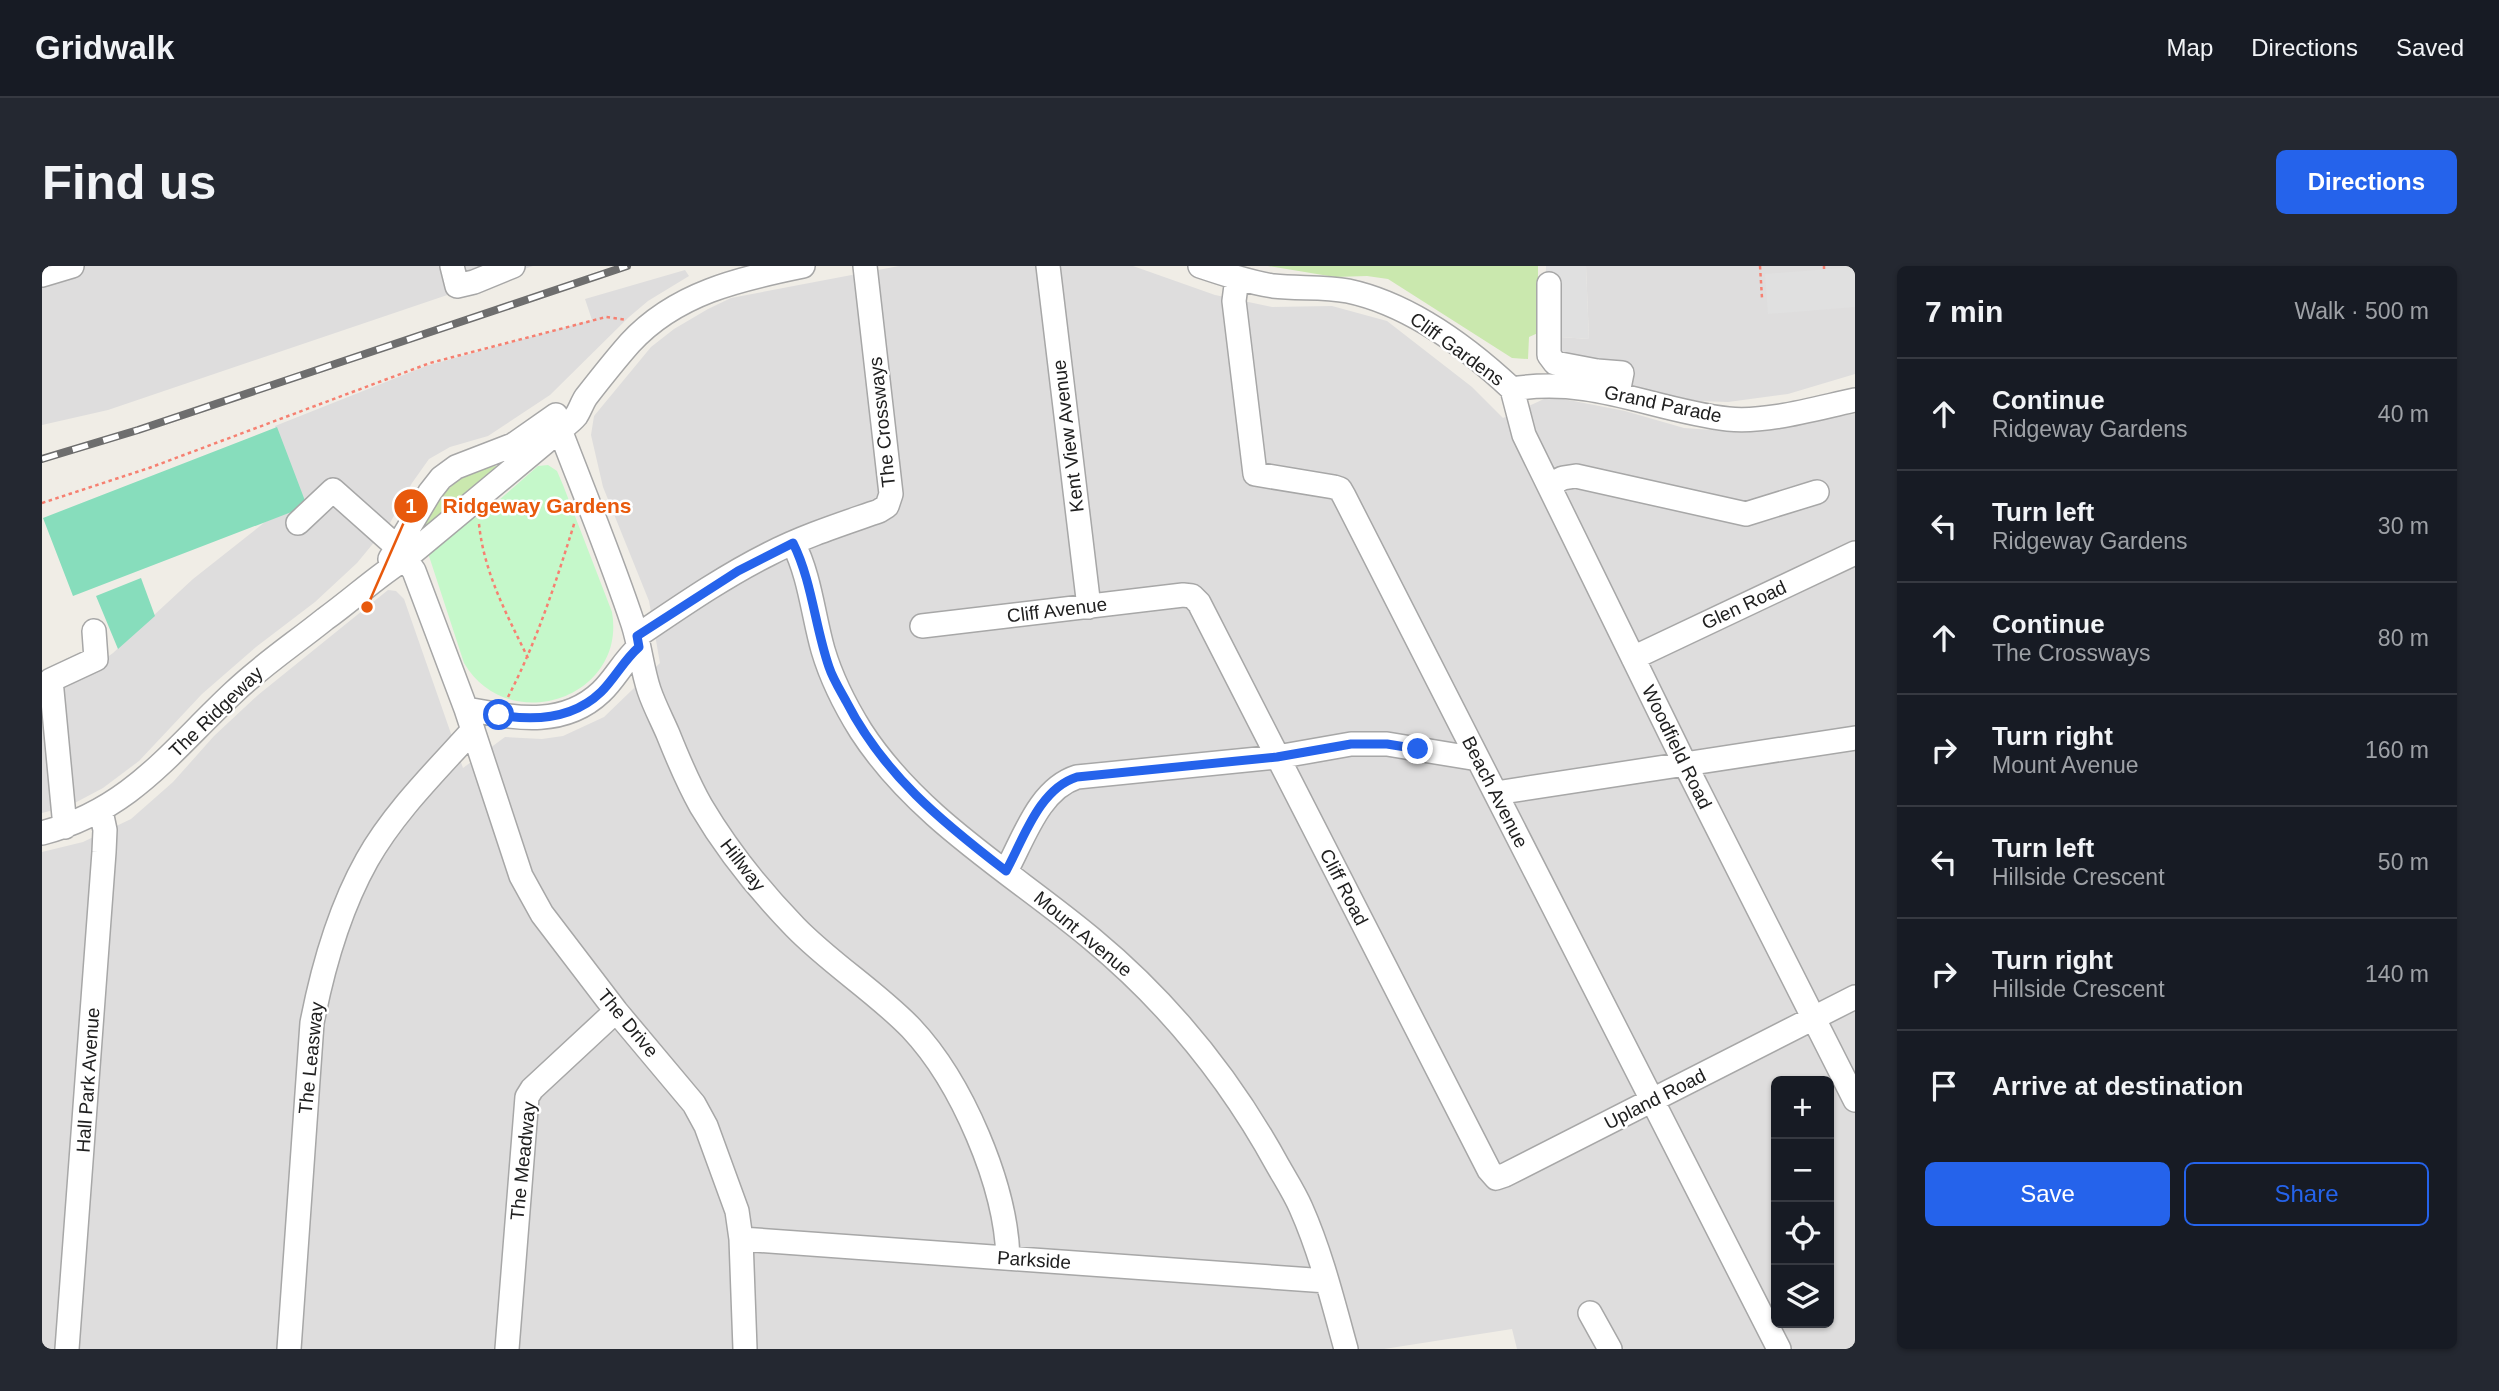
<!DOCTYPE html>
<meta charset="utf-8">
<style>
body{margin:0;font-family:Arial,sans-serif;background:#242831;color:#f1f3f6}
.controls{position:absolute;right:21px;bottom:21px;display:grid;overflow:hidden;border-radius:10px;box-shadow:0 2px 5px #0004}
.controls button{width:63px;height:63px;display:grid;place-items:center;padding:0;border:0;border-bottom:2px solid #363941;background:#171b24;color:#f1f3f6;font:35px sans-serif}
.stop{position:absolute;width:21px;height:21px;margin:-16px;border:5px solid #2563eb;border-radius:50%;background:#fff}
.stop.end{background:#2563eb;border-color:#fff;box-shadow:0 2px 7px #0008}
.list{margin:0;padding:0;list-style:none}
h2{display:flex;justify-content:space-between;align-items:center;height:91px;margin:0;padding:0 28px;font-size:30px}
h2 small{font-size:23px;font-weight:400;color:#9ea1a6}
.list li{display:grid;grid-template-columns:46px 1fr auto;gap:21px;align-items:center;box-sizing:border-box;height:112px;padding:0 28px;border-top:2px solid #363941}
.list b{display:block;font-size:26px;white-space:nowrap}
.list p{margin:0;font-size:23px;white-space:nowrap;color:#9ea1a6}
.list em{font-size:23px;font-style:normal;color:#9ea1a6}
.actions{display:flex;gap:14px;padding:21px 28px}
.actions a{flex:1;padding:16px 0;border:2px solid #2563eb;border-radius:10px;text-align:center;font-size:24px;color:#2563eb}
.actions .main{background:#2563eb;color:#fff}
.icon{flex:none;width:38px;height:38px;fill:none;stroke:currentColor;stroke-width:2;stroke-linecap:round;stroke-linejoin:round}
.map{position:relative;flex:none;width:1813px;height:1083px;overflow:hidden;border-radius:10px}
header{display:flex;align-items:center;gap:42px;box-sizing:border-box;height:98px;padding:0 35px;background:#171b24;border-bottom:2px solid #363941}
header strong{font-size:33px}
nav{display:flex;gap:38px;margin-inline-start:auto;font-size:24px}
.intro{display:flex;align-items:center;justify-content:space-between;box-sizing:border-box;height:168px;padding:0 42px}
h1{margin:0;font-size:49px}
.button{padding:18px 32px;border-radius:10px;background:#2563eb;color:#fff;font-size:24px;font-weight:700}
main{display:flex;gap:42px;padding:0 42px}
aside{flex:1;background:#171b24;border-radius:10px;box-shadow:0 2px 5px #0004}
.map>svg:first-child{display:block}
.residential{fill:#dedddd;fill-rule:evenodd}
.grass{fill:#cae8ae}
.park{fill:#c5f8ca}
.pitch{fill:#87ddbc}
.parking{fill:#e0e0e0}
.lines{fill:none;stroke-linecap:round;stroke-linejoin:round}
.minor-casing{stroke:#a7a7a7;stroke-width:26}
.path{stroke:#f68071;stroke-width:2.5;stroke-dasharray:3.5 3.5;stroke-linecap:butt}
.minor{stroke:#fff;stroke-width:23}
.rail-casing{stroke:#6e6e6e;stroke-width:8}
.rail{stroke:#fff;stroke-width:5;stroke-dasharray:16;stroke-linecap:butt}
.route{stroke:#2563eb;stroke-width:9}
.labels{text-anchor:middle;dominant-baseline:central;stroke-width:5;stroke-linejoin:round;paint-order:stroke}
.street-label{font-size:19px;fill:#202020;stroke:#fff}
.leader{fill:none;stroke:#e8590c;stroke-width:2.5}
.callout-dot{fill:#e8590c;stroke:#fff;stroke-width:2.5}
.mark-label{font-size:21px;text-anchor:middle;font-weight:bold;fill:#fff}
.callout-label{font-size:21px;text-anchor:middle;font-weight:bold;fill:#e8590c;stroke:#fff;stroke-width:5;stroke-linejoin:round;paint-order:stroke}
</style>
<header>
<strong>Gridwalk</strong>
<nav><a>Map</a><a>Directions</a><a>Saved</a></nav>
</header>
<div class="intro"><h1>Find us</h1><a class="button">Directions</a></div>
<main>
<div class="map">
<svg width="1813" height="1083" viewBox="0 0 1813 1083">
<rect width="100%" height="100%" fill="#f0ede6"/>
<path class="residential" d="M0 0H491L66 144 0 159Z
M857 0H1091L1173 29 1230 41 1290 40 1345 55 1430 121 1461 152 1502 133 1516 132 1583 145 1642 162 1685 165 1813 148V1083H1475L1470 1063 1342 1083H0V586L41 576 89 553 131 516 172 470 216 429 346 324 354 325 362 333 421 502 463 471 500 473 521 470 562 451 618 397 607 335 561 221 549 169 552 150 609 81 632 63 666 43 689 32ZM1734 815H1787V1057H1734Z
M1544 0H1813V108L1746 128 1686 136 1656 135 1503 102V70L1547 73Z
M643 4 647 10 606 35 587 51 508 129 446 170 408 181 387 193 370 217 348 257 315 297 273 336 214 381 160 428 97 495 61 522 27 540 0 547V426L34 414 71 387 151 313 223 256 262 239 233 160 384 100 550 54 543 33Z"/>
<path class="grass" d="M1226 0H1496V67L1487 71 1486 93 1470 92 1346 13 1325 10 1293 11Z
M461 199 386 266 381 261C397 225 421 203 461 199Z"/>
<path class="park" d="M506 199 515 205 521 219 570 346C585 432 466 472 422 397L386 287 425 252 428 254 441 248 496 200Z"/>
<path class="pitch" d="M235 161 265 240 31 330 1 252Z
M99 312 113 350 76 383 54 330Z"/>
<path class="parking" d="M1504 0H1544L1547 73 1503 70Z
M1813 1V41L1726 48 1723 8Z"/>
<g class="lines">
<g class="minor-casing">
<path id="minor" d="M410 0 415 20 432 16 471 0
M1006 0 1047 341
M1158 0C1182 8 1206 16 1231 20 1256 23 1281 20 1306 25 1367 38 1425 81 1470 123
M0 9 30 0
M1195 12 1192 35 1213 208 1292 221 1298 223 1302 230 1737 1083
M1507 18V89L1513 97 1555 105 1580 107 1576 127
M1470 123 1482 169 1643 498 1813 834
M1470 123C1552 110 1609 144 1686 153 1725 157 1775 142 1813 134
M511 153 518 164C543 229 569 292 591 358 598 380 600 403 607 424 612 439 620 454 626 468 636 493 646 517 659 540 685 584 718 625 753 661 789 698 833 725 869 762 920 816 964 919 966 992
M1507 219 1521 212 1534 210 1704 248 1775 226
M256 257 291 224 355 281 372 305 424 443C470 451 520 463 559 426 573 413 582 394 597 381
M751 277C768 310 771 349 781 384 789 411 804 441 819 465 876 553 971 607 1050 673 1126 736 1189 814 1236 900 1244 914 1253 928 1259 942 1279 987 1291 1036 1304 1083
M348 293 388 226 399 212 414 201 471 179 514 149
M880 360 1141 329 1150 330 1157 337 1447 904 1454 912 1463 909 1813 731
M595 370C638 341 681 311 727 288 762 270 800 258 837 245L845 240 849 228 823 0
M1591 392 1813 287
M424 443 479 610 500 648 574 745 652 838 664 860 695 945 699 973 703 1083
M1454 527 1813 472
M23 561 9 414 54 393 52 365
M0 567C88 544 128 486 191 427 220 399 252 378 283 353 311 333 335 310 364 292L518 164C523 160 530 155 534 150 538 144 540 137 544 131 558 113 573 94 588 77 634 27 697 13 761 0
M964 605C982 572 997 523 1035 511L1235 491 1309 478H1345L1436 493
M699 973 1285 1015
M1548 1047 1568 1083
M25 1083 62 586 63 564 59 545
M247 1083 270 757C281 700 297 644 325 594 352 546 394 505 431 464
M465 1083 485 831 490 823 574 745"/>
</g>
<path class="path" d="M1718 0 1720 32
M1782 0V3
M0 237 107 202 388 97 564 51 585 54
M437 258C442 307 465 349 486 392
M466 431C495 375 514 316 533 255"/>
<use href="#minor" class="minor"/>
<g class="rail-casing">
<path id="rail" d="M0 193 96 164 585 0"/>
</g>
<use href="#rail" class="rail"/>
</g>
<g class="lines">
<path class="route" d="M457 449C492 455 531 453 559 426 573 412 582 394 597 381L595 370 696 305 751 277C770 315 773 361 787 401 791 413 798 424 804 435 842 509 899 555 964 605 982 572 997 523 1035 511L1235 491 1309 478H1345L1376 483"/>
</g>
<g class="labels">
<g class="street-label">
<text transform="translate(1415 83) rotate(36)">Cliff Gardens</text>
<text transform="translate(1621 138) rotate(12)">Grand Parade</text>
<text transform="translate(840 156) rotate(-96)">The Crossways</text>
<text transform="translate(1026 170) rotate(-97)">Kent View Avenue</text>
<text transform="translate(1702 339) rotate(-25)">Glen Road</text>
<text transform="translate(1015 344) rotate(-7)">Cliff Avenue</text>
<text transform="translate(174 446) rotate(-44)">The Ridgeway</text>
<text transform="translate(1635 481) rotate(64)">Woodfield Road</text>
<text transform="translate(1453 526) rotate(63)">Beach Avenue</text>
<text transform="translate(701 599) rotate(52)">Hillway</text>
<text transform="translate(1302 621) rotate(63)">Cliff Road</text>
<text transform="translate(1041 668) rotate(40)">Mount Avenue</text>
<text transform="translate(586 757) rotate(50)">The Drive</text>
<text transform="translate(269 792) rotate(-84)">The Leasway</text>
<text transform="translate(46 814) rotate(-86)">Hall Park Avenue</text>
<text transform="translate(1613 833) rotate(-27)">Upland Road</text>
<text transform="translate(481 895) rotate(-84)">The Meadway</text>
<text transform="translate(992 994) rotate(4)">Parkside</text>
</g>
</g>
<path class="leader" d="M325 341L369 240"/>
<g class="callout-dot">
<circle cx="325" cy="341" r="7"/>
<circle cx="369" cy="240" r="18"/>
</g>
<g class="mark-label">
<text x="369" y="247">1</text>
</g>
<g class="callout-label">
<text x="495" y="247">Ridgeway Gardens</text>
</g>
</svg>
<div class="controls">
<button>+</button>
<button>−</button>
<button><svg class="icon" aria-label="locate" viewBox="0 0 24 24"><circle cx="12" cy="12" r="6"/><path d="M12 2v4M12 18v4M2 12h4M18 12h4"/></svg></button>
<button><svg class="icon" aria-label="layers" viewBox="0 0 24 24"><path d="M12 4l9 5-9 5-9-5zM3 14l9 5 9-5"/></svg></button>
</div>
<div class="stop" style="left:457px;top:449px"></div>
<div class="stop end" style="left:1376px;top:483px"></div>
</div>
<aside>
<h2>7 min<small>Walk · 500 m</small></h2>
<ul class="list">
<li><svg class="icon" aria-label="ahead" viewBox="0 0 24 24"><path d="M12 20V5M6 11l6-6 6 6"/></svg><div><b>Continue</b><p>Ridgeway Gardens</p></div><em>40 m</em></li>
<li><svg class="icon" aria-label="left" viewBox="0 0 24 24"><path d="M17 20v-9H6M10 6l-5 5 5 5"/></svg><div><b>Turn left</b><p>Ridgeway Gardens</p></div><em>30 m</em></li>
<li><svg class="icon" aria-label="ahead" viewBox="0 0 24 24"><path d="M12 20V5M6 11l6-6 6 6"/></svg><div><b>Continue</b><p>The Crossways</p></div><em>80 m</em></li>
<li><svg class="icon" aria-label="right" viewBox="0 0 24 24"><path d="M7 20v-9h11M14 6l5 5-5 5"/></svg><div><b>Turn right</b><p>Mount Avenue</p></div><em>160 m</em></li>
<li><svg class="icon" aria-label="left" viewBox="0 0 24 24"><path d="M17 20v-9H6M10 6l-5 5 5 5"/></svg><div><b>Turn left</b><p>Hillside Crescent</p></div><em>50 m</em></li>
<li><svg class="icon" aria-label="right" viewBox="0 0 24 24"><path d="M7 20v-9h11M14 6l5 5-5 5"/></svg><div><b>Turn right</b><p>Hillside Crescent</p></div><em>140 m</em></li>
<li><svg class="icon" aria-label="arrive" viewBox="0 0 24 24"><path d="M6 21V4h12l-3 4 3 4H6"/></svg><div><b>Arrive at destination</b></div></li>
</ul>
<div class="actions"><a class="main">Save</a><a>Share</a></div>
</aside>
</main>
